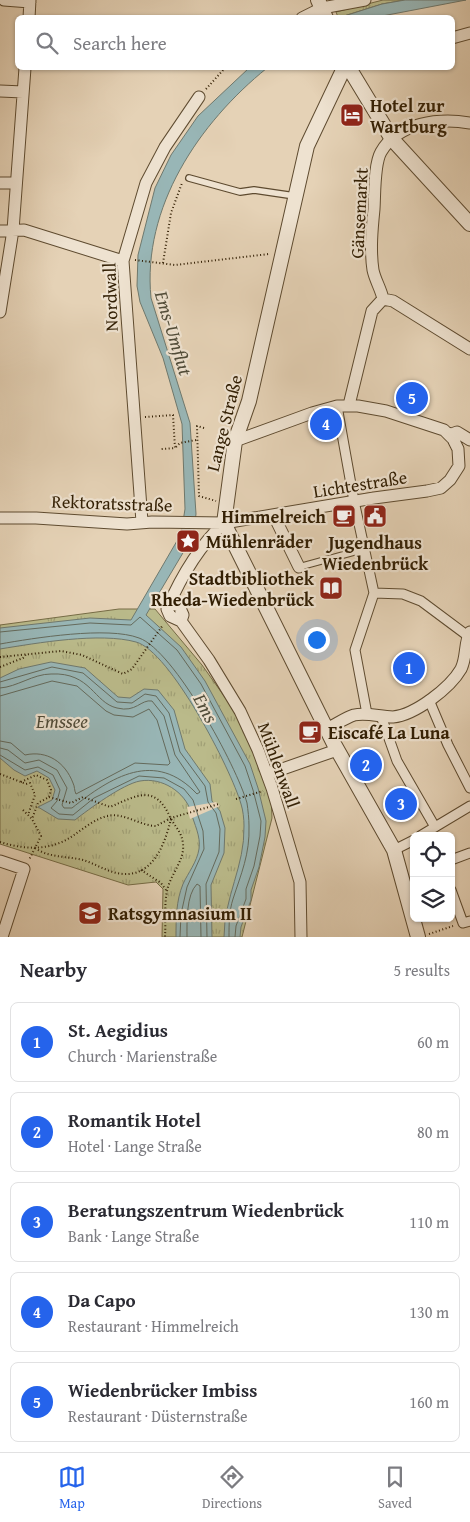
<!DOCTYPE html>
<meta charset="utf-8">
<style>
body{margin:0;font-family:"Gentium Book Plus",serif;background:#f2f2f3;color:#2b2b33}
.controls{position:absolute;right:15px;bottom:15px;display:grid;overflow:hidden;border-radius:8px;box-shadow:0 1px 4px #0004}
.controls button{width:45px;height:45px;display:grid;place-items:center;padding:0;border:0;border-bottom:1px solid #e1e1e2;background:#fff;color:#2b2b33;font:25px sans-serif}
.you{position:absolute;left:316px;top:639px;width:18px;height:18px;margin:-12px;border:4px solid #fff;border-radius:50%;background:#1a73e8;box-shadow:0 0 0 8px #1a73e833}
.badge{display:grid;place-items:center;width:32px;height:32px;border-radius:50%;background:#2563eb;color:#fff;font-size:16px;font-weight:700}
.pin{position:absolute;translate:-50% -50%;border:2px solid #fff;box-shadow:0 1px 5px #0006}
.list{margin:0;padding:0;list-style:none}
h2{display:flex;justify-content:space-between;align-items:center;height:65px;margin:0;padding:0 20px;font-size:21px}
h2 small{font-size:16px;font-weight:400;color:#7c7c81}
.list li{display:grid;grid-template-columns:32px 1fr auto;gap:15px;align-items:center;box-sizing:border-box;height:80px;margin:0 10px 10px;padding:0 10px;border:1px solid #e1e1e2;border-radius:8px}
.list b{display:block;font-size:19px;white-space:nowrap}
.list p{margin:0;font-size:16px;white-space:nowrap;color:#7c7c81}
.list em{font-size:16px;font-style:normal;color:#7c7c81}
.icon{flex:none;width:28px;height:28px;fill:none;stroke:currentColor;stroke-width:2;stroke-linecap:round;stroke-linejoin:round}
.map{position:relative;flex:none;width:470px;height:937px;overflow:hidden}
.search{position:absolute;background:#fff;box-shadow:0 1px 4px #0004;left:15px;right:15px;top:15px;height:55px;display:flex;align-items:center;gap:12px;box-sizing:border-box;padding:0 18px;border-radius:8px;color:#7c7c81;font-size:19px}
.sheet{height:515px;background:#fff}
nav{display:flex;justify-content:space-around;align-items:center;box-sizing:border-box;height:70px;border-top:1px solid #e1e1e2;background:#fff;font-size:14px;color:#7c7c81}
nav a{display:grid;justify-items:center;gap:2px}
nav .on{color:#2563eb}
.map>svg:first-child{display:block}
.grass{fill:url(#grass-tufts);stroke:#766c46}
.water{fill:#98b6b6;stroke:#6f796e}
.pier{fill:#e5d2b6}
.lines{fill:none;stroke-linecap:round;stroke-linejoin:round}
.shore{stroke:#646a5c;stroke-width:1}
.service-casing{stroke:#5e4b30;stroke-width:8}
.pedestrian-casing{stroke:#5e4b30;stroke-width:11}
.minor-casing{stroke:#5e4b30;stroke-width:13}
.tertiary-casing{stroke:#5e4b30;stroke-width:16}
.path{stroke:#311e03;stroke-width:2;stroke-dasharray:1 2.5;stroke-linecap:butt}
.service{stroke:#eee2d0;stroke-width:5.5}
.pedestrian{stroke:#eee2d0;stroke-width:9}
.minor{stroke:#eee2d0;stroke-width:11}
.tertiary{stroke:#eee2d0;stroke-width:14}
.labels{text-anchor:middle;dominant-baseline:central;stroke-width:4.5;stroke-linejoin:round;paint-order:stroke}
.poi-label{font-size:18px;font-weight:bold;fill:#311e03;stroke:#eee2d0;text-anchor:start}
.street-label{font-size:18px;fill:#311e03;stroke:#eee2d0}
.water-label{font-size:19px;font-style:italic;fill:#504c39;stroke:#eee2d0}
</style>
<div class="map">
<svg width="470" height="937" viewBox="0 0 470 937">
<defs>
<pattern id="grass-tufts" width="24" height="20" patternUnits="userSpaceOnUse" patternTransform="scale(1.25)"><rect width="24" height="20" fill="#baba8a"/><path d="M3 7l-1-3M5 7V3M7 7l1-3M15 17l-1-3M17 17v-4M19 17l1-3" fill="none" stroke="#a09f75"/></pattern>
</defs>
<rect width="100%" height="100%" fill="#e5d2b6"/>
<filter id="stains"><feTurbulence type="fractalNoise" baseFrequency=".004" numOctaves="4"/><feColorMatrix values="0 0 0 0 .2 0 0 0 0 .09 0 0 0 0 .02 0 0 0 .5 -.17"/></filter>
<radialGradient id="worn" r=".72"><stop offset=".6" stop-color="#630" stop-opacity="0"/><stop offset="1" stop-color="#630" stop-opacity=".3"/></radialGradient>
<path class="grass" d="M383 0H405L382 4 341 17H338L336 12Z
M119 609H155L202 665 229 703 252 742 271 795 272 818 242 937H162L163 889 156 882 128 885 0 844V625Z"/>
<path class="water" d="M405 0H466L377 17H341L382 4Z
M249 68H267C199 123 142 207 151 298L190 423 196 514 193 536 146 615 181 647 205 681 250 764 258 788 266 821 265 837 259 867 251 890V900L241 927 240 937H224C224 897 245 866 244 826 244 819 243 810 241 804 231 769 170 651 136 642 100 632 37 643 0 649V628L90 618 131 620 181 534 185 509 182 424 163 358 140 302 137 286 138 255 155 188 171 155 198 116Z
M51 662 85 668 118 697 130 698 144 689 158 690 174 710 185 749 210 784 212 801 220 811 225 828 224 853 211 885 212 937H176C176 919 176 901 183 884 188 873 197 862 199 849 201 836 194 824 191 812 185 792 162 777 140 781 123 784 89 809 75 820L58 819 38 807 52 800 55 790 49 778 37 771 25 776 14 770 0 758V678L19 669Z"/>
<path class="pier" d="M216 802 220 806 190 819 187 807Z"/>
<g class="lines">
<path class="shore" d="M0 632 90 623 131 625 140 617 177 650 201 684 245 766 253 790 261 821 260 836 254 866 246 889V899L236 926 235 937
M0 644C34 638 108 626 139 638 174 650 237 767 247 803 248 810 249 819 249 826 250 854 241 874 233 899 229 911 229 925 229 937
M0 682 52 667 83 673 117 702 132 703 145 694 156 696 169 713 180 752 205 786 208 802 216 813 220 829 219 852 206 884 207 937
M0 688C17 687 33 674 51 674 91 672 94 703 117 708 136 713 141 699 152 701L164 716 175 755 200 792 197 794C155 749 111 777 72 808H64L62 805 67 788 57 770 39 760 25 763 8 750 0 748
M0 696 52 681 77 686 106 711 114 715 133 717 149 709 157 720 170 763 168 765 135 763 76 794C74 790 75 787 73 783 65 762 47 750 25 755L11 743 0 741
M0 755 25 770 38 767 53 775 60 790 57 801 51 808 59 814 73 815 94 798 139 776 164 778 184 789 193 800 203 831 204 849 187 887 181 914 180 937
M187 937C187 922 186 895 197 884L200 886 201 937"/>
<g class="service-casing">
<path id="service" d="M189 178 240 192 254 190 295 196
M299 567 365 549"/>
</g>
<g class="pedestrian-casing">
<path id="pedestrian" d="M337 406 354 501 374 593
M374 593 403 594 421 601 468 636
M429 700 448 745 470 788
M367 714 355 650 374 593
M381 716 397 761 435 827
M420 836 470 806
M394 850 414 840
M451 860 470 853
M451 890 463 923 470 921"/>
</g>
<g class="minor-casing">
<path id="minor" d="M4 0 30 2
M29 18 30 0
M302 18 322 8 365 0
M452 38 470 33
M0 91 23 92
M0 183H16
M0 231 24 230 123 261
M383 299C381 289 375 280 373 270 370 250 372 229 374 209 375 194 374 164 381 152 398 122 440 118 470 123
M383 299 393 301 470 349
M0 312 13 230 25 68
M349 405 372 311 383 299
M449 435 457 432 470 440
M274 516 299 567
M0 518H36L127 524 152 522 224 523 374 498 427 491 441 488 450 480 459 466 458 449 453 439 444 430 386 411 358 406H337L312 413 235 441
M142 522 123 261 146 183 165 147 199 97
M224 523C199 546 180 579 167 609L170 616 181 621 209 660 240 711 258 750 272 788 300 882 301 937
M170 603 179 606 183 615 181 621
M326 729C335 725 345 718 354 715 367 712 380 717 393 717 415 715 450 688 461 669 467 657 464 643 470 632
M268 774 337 750
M0 861 24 869 2 937"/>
</g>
<g class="tertiary-casing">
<path id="tertiary" d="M318 0 326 18
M344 68 307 146 249 401 235 441 224 523 334 744 394 850 418 937
M349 68 392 139 470 224"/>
</g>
<path class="path" d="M206 89 225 68
M135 260 175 265 269 254
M163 263 171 213 182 183
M145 417 173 415 175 448 161 449
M204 428 197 426 199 496 216 501
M176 447 180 443 196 440
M0 657 61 651 82 655 123 674 132 669 163 625
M0 667 23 658 27 653
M0 774 26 784 30 783 35 795 28 815
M21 782 36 775 47 780 51 790 49 797 38 803 32 819
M49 797 71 803 83 797 110 807C138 795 155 784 170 817 175 827 182 832 183 844 185 860 170 875 167 891 164 905 166 922 165 937
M236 799 263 791
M23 810 32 819 41 836 29 860
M0 842C25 850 52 851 74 835 84 828 95 819 107 816 123 812 141 826 156 826L171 818 219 804
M35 848C49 858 67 856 83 860 96 864 109 873 123 874 154 876 165 843 171 819
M141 870 161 883 166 890
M429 934 453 926"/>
<use href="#service" class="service"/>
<use href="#pedestrian" class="pedestrian"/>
<use href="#minor" class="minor"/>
<use href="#tertiary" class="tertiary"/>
</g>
<defs>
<g id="hotel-square" transform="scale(1.25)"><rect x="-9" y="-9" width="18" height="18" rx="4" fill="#8f2418" stroke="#eee2d0"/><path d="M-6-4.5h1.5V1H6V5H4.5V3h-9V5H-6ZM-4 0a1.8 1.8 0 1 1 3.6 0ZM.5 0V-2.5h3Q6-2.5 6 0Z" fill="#fff"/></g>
<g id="cafe-square" transform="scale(1.25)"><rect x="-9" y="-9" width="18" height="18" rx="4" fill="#8f2418" stroke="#eee2d0"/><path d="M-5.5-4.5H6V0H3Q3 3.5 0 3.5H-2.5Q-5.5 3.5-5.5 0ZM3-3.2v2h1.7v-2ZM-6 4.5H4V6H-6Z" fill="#fff"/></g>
<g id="civic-square" transform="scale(1.25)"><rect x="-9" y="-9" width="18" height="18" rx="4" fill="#8f2418" stroke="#eee2d0"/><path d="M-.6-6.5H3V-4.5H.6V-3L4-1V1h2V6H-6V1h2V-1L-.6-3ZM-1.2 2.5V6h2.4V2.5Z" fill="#fff"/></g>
<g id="sight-square" transform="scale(1.25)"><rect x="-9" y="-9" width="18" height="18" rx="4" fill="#8f2418" stroke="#eee2d0"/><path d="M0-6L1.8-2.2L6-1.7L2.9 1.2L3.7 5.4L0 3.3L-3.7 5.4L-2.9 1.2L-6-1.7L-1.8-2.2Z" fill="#fff"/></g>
<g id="library-square" transform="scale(1.25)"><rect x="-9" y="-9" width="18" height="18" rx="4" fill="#8f2418" stroke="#eee2d0"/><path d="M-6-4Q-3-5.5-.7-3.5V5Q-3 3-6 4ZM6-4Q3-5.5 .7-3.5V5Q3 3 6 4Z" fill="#fff"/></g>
<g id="school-square" transform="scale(1.25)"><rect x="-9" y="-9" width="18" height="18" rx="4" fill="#8f2418" stroke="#eee2d0"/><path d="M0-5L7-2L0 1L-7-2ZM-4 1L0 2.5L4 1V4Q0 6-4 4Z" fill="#fff"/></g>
</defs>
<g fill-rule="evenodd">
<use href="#hotel-square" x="352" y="115"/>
<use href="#cafe-square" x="344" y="516"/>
<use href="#civic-square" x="375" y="516"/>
<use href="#sight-square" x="188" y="541"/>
<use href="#library-square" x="331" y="588"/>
<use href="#cafe-square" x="310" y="732"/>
<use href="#school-square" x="90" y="913"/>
</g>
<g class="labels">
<g class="poi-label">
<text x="370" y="105">Hotel zur<tspan x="370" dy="21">Wartburg</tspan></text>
<text x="326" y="516" text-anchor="end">Himmelreich</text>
<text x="206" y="541">Mühlenräder</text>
<text x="375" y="542" text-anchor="middle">Jugendhaus<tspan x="375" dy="21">Wiedenbrück</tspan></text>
<text x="314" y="578" text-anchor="end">Stadtbibliothek<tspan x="314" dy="21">Rheda-Wiedenbrück</tspan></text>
<text x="328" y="732">Eiscafé La Luna</text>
<text x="108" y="913">Ratsgymnasium II</text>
</g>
<g class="street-label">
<text transform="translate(359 213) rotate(-87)">Gänsemarkt</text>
<text transform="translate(110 297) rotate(-92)">Nordwall</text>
<text transform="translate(224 423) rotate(-76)">Lange Straße</text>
<text transform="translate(360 484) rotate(-9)">Lichtestraße</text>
<text transform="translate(112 503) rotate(2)">Rektoratsstraße</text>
<text transform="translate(279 765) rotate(70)">Mühlenwall</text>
</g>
<g class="water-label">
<text transform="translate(174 333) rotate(73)">Ems-Umflut</text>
<text transform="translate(206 708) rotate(61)">Ems</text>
<text x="62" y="721">Emssee</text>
</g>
</g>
<rect width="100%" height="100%" filter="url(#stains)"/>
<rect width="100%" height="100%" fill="url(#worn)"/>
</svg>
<div class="controls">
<button><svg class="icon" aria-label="locate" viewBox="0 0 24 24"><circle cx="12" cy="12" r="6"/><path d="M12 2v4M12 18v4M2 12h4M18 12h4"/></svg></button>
<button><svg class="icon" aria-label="layers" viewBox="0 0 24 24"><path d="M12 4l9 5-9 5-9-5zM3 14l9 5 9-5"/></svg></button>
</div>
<div class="you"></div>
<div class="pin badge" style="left:409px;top:668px">1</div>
<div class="pin badge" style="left:366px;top:765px">2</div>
<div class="pin badge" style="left:401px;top:804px">3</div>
<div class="pin badge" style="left:326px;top:424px">4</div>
<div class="pin badge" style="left:412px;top:398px">5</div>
<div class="search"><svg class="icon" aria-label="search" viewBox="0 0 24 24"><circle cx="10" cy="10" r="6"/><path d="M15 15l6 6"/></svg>Search here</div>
</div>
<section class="sheet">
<h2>Nearby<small>5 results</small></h2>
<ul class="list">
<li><span class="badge">1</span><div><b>St. Aegidius</b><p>Church · Marienstraße</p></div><em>60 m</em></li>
<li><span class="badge">2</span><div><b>Romantik Hotel</b><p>Hotel · Lange Straße</p></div><em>80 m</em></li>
<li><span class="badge">3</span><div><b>Beratungszentrum Wiedenbrück</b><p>Bank · Lange Straße</p></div><em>110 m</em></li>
<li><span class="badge">4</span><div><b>Da Capo</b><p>Restaurant · Himmelreich</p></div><em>130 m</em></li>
<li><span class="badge">5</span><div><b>Wiedenbrücker Imbiss</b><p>Restaurant · Düsternstraße</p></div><em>160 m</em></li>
</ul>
</section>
<nav>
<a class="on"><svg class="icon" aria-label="map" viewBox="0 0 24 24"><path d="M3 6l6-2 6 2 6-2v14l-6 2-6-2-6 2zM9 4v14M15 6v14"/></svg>Map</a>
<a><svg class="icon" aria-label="directions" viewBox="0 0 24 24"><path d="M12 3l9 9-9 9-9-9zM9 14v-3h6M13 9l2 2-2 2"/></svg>Directions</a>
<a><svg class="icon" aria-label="saved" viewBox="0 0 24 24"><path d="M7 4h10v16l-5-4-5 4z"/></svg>Saved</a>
</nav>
